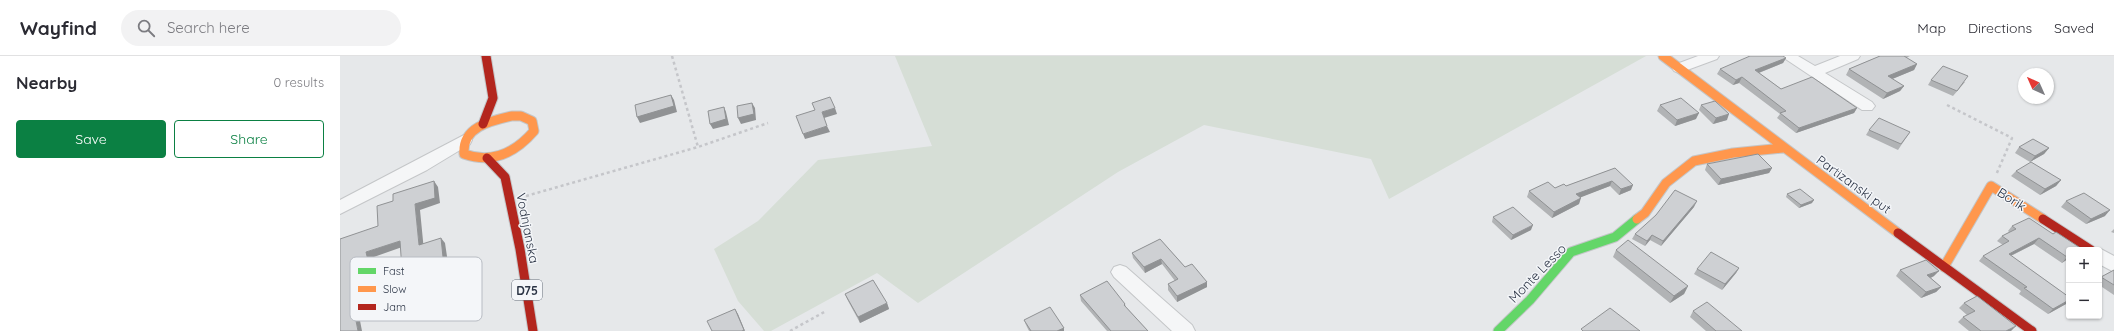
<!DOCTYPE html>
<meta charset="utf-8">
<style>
body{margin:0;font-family:Quicksand,sans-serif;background:#f2f2f3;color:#2b2b33}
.controls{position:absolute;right:12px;bottom:12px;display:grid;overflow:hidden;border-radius:4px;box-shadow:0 1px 3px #0004}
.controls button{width:36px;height:36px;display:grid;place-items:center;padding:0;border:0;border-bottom:1px solid #e1e1e2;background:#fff;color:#2b2b33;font:20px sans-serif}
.compass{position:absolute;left:1678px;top:12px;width:36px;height:36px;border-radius:50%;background:#fff;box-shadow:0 1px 3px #0004;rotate:315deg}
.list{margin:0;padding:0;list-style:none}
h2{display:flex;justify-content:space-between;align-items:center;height:52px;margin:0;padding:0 16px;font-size:17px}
h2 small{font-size:13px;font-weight:400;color:#7c7c81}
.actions{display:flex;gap:8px;padding:12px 16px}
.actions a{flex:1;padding:9px 0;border:1px solid #0b8043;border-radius:4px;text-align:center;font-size:14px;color:#0b8043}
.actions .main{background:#0b8043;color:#fff}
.icon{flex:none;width:22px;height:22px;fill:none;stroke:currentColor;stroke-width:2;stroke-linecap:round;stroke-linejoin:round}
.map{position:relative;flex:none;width:1774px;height:275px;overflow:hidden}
header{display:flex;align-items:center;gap:24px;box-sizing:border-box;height:56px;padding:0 20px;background:#fff;border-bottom:1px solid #e1e1e2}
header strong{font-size:19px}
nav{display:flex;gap:22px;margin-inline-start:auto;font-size:14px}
.search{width:280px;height:36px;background:#f2f2f3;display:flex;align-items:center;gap:10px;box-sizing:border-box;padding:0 14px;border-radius:22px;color:#7c7c81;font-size:15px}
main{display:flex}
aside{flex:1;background:#fff}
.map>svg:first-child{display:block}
.green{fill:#d6ded6}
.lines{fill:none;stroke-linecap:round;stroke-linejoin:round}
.street-casing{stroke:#c4c6c8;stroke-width:2}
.fast-casing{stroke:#c4c6c8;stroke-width:11}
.slow-casing{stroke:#c4c6c8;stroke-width:11}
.jam-casing{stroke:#c4c6c8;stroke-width:11}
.path{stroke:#c5c6ca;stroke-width:2.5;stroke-dasharray:3 3;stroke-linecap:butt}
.street{fill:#f5f6f7;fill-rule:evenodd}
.fast{stroke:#63d668;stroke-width:9}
.slow{stroke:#ff974d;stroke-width:9}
.jam{stroke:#b3261e;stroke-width:9}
.wall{fill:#b1b3b5}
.shaded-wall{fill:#909294}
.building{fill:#ced0d3;stroke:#909294}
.labels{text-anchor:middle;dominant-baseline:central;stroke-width:3;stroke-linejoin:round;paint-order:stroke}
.shield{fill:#f4f6f9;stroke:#676e7b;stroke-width:1}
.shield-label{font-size:12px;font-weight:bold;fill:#2b3445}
.street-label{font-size:13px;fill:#2b3445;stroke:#f4f6f9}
.key{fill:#f4f6f9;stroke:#b8bcc3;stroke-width:1}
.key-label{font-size:11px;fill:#2b3445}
</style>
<header>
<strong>Wayfind</strong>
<div class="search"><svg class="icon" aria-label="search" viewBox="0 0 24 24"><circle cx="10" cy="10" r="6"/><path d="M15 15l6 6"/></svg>Search here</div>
<nav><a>Map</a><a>Directions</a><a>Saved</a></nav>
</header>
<main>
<aside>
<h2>Nearby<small>0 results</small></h2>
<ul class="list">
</ul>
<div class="actions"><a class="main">Save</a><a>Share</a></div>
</aside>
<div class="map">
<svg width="1774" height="275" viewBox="0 0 1774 275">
<rect width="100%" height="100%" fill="#e6e8ea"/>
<path class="green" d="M555 0H1306L1049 143 1031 103 864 69 778 116 578 247 537 217 431 275H424L398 245 374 193 418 165 478 104 592 90Z"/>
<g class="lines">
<g class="street-casing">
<path id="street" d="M1358 0H1379L1377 3 1339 17 1334 15 1332 12 1334 9Z
M1441 0H1458L1475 10 1500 0H1520L1518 3 1485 17 1532 46 1535 50 1532 54H1522Z
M124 79 130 80 132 84 130 88 87 114 0 158V144Z
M1759 192 1774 200V216L1759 208V194H1753Z
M780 209 786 211 852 269 855 275H832L774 221 771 216 774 211Z"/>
</g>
<g class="fast-casing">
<path id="fast" d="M1158 275 1190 244 1231 196 1275 181 1297 163"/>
</g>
<g class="slow-casing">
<path id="slow" d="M1323 0 1558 177
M172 60H181L192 65 194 75C175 97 152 108 124 98 122 71 150 65 172 60Z
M1297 163 1305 157 1326 127 1354 105 1393 97 1443 92
M1604 211 1651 130 1703 163"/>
</g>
<g class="jam-casing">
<path id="jam" d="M143 68 153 42 146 0
M147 102 165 121 180 193 193 275
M1703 163 1751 194
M1558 177 1692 275"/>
</g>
<path class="path" d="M332 0 358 91
M1607 49 1672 82 1656 119
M186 140 358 91 428 67
M450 275 486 255"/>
<use href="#street" class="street"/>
<use href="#fast" class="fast"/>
<use href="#slow" class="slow"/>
<use href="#jam" class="jam"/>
</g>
<path class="wall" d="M1540 0H1570L1566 2 1577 8 1574 14 1552 23 1564 30 1560 35 1543 43 1506 19 1509 13Z
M1446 2 1443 7 1419 17 1441 33 1517 52 1514 57 1456 77 1437 62 1440 58 1399 27 1393 29 1377 18 1380 13Z
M1591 24 1625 26 1613 40 1588 29Z
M1320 49 1356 63 1335 70 1317 55Z
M1361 49 1387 64 1373 68 1359 54Z
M1529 74 1570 76 1558 94 1526 79Z
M1679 91 1709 92 1704 98 1690 106 1675 97Z
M1367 108 1432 112 1429 117 1378 129 1365 114Z
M1275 112 1291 134 1279 139 1270 130 1240 141 1239 148 1212 162 1187 141 1189 135 1215 132 1226 130Z
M1676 115 1721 124 1716 130 1700 139 1671 120Z
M1447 138 1472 147 1459 152 1446 141Z
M1726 145 1765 160 1746 168 1721 151Z
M1354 151 1321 190 1310 184 1305 190 1292 183 1295 178Z
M1153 161 1191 174 1171 184 1152 166Z
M1672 170 1729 194V202L1722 207 1694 188 1671 200 1729 241V245L1726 248 1708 258 1679 238 1681 235 1639 205 1643 200 1663 189 1657 185 1662 180 1669 176 1668 175Z
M1774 173V177L1771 176Z
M820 183 845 211 867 226V231L837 246 828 234V228L835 225 822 208 805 217 793 202 792 197Z
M1276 194 1348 230 1344 238 1330 247 1273 201Z
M1399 212 1396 217 1382 234 1354 218 1357 213Z
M1560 214 1594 220 1591 222 1601 231 1596 236 1581 242 1556 220Z
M1774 214V239L1759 229V223L1761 221Z
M505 238 547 247 549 253 520 267 507 243Z
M740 239 785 248 786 251 808 275H767L741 245Z
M1624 247 1671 275H1629L1618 266 1623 261 1627 259 1619 252Z
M1353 255 1401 275H1366L1350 261Z
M684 264 724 272V275H689L686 269Z"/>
<path class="shaded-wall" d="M1446 2 1443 7 1413 19 1415 14Z
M1577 8 1574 14 1545 26 1548 20Z
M1402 21 1399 27 1393 29 1396 24Z
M1564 30 1560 35 1543 43 1547 37Z
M331 39 334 44 337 56 300 67 297 61Z
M412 47 415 52 416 64 401 68 398 62Z
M384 51 386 56 389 69 373 73 370 68Z
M495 52 497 58 484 62 482 56Z
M1517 52 1514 57 1456 77 1459 72Z
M1359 57 1356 63 1335 70 1337 64Z
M1389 58 1387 64 1373 68 1376 62Z
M487 70 490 76 465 83 463 78Z
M1709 92 1704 98 1690 106 1695 100Z
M1432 112 1429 117 1378 129 1381 123Z
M1721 124 1716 130 1700 139 1705 133Z
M94 125 98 131 100 147 80 154 84 195 79 189 75 148Z
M1272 125 1270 130 1234 144 1236 138Z
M1293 129 1291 134 1279 139 1281 133Z
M1241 142 1239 148 1212 162 1214 156Z
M1474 144 1472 147 1459 152 1461 149Z
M1357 145 1354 151 1321 190 1323 185Z
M1770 154 1765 160 1746 168 1751 163Z
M1193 169 1191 174 1171 184 1173 179Z
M1312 179 1310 184 1305 190 1307 185Z
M101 182 105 187 108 207V235L69 248 64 243Z
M1699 182 1694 188 1664 203 1669 198Z
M60 185 65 190 31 202 39 235 16 244 22 275H18L11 239 26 196Z
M1729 200V202L1722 207 1727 201Z
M821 203 822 208 805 217 804 211Z
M1399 212 1396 217 1382 234 1385 228Z
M1599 215 1594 220 1583 225 1587 219Z
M867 226V231L837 246V240Z
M1348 230 1344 238 1330 247 1334 240Z
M1601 231 1596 236 1581 242 1586 236Z
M1729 244V245L1726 248 1708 258 1713 253Z
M547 247 549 253 520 267 518 261Z
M395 253 398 258 405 275H402Z
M1676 270 1671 275H1666Z
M724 272V275H717Z"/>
<path class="building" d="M1410 0H1443L1446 2 1415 14 1441 33 1472 21 1517 52 1459 72 1440 57 1446 55 1402 21 1396 24 1380 13Z
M1540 0H1564L1577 8 1548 20 1564 30 1547 37 1509 13Z
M1603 10 1628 20 1617 35 1591 24Z
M331 39 334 50 297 61 295 49Z
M490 41 495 52 482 56 487 70 463 78 456 60 475 54 472 47Z
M1341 42 1359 57 1337 64 1320 49Z
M1375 45 1389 58 1376 62 1361 49Z
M412 47 414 58 398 62 397 50Z
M384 51 386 63 370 68 368 55Z
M1539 62 1570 76 1561 88 1529 74Z
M1693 83 1709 92 1695 100 1679 91Z
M1418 98 1432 112 1381 123 1367 108Z
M1691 106 1721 124 1705 133 1676 115Z
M1275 112 1293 129 1281 133 1272 125 1236 138 1241 142 1214 156 1189 135 1208 126 1215 132 1224 128 1226 130Z
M94 125 95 142 75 148 79 189 101 182 103 201V229L64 243 60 185 26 196 34 229 11 239 18 275H0V183L38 170 37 150 53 145V138Z
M1460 133 1474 144 1461 149 1447 138Z
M1335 134 1357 145 1323 185 1312 179 1307 185 1295 178 1316 159Z
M1744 137 1770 154 1751 163 1726 145Z
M1173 151 1193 169 1173 179 1153 161Z
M1689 162 1713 178 1716 176 1742 193 1739 194H1729V200L1727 201 1699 182 1669 198 1729 241V244L1713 253 1684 232 1687 231 1643 200 1669 185 1662 180 1676 173 1672 170Z
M820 183 845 211 852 208 867 226 837 240 828 228 838 223 821 203 804 211 792 197Z
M1288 184 1348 230 1334 240 1276 194Z
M1371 196 1399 212 1385 228 1357 213Z
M1586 204 1599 215 1587 219 1601 231 1586 236 1560 214Z
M1774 214V229L1761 221Z
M533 224 547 247 518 261 505 238Z
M767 225 785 248 784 249 808 275H771L740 239Z
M1637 240 1676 270 1666 275H1641L1623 261 1635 255 1624 247Z
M1367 246 1402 275H1376L1353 255Z
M710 251 724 272 717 275H691L684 264Z
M1270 252 1300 275H1243L1241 273Z
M395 253 404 274 402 275H372L367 265Z"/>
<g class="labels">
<rect class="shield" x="172" y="224" width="30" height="20" rx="3"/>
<g class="shield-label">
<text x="187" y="234">D75</text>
</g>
<g class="street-label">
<text transform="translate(1514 128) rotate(36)">Partizanski put</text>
<text transform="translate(1672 143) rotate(33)">Borik</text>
<text transform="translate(188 172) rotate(79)">Vodnjanska</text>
<text transform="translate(1197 217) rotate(-46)">Monte Lesso</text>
</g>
</g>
<rect x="10" y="201" width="132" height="64" rx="6" class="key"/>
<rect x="18" y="212" width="18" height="6" fill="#63d668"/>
<rect x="18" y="230" width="18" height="6" fill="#ff974d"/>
<rect x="18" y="248" width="18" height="6" fill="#b3261e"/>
<g class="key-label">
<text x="43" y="219">Fast</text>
<text x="43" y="237">Slow</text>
<text x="43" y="255">Jam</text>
</g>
</svg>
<div class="controls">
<button>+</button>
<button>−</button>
</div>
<svg class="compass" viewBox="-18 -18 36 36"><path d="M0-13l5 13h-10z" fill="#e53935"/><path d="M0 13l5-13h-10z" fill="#7c7c81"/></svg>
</div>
</main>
